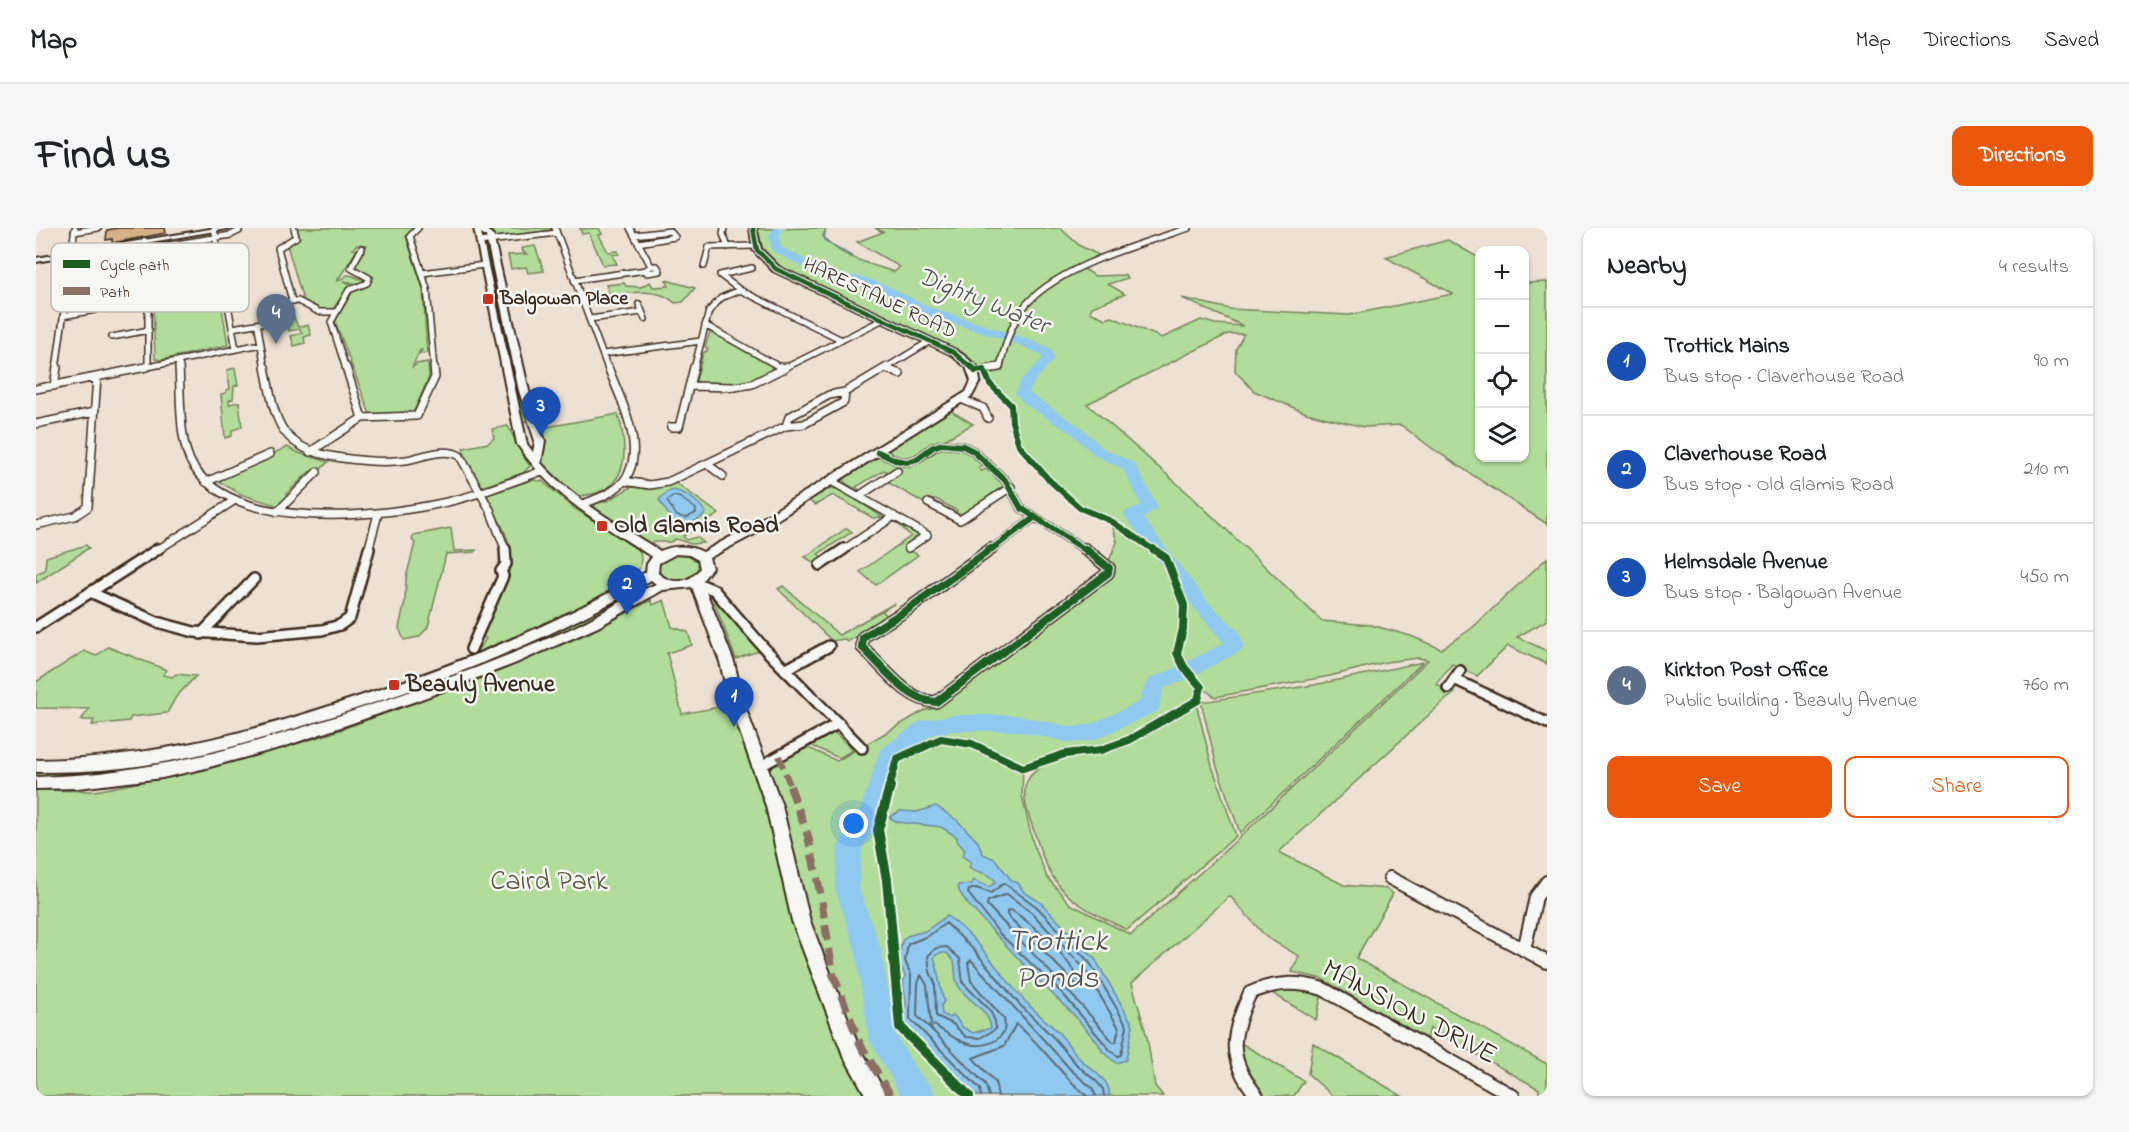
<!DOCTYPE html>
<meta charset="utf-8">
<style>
body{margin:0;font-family:"Indie Flower",sans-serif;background:#f6f6f6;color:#202124}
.controls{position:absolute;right:18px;top:18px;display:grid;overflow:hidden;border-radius:12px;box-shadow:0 2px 4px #0004}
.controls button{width:54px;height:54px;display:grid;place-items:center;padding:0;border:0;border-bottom:2px solid #e0e0e0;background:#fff;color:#202124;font:30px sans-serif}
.you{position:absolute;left:818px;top:596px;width:21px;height:21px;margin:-15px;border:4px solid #fff;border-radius:50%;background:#1a73e8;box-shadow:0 0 0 9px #1a73e833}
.badge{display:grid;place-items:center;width:39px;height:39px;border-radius:50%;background:#ea580c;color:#fff;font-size:20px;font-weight:700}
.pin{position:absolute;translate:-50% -50px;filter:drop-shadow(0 2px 3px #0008)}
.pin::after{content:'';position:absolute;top:32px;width:21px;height:18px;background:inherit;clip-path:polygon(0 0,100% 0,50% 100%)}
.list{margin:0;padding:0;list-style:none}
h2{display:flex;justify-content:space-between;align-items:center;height:78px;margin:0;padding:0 24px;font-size:26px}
h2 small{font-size:20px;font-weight:400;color:#757577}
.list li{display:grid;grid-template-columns:39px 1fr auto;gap:18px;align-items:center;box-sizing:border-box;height:108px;padding:0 24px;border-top:2px solid #e0e0e0}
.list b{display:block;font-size:22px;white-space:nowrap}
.list p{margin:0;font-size:20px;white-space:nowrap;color:#757577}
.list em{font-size:20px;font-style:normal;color:#757577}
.actions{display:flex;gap:12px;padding:18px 24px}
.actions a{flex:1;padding:14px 0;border:2px solid #ea580c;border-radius:12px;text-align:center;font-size:21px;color:#ea580c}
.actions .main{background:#ea580c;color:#fff}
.icon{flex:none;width:33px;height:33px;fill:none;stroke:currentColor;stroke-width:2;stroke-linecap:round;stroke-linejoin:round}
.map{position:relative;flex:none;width:1511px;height:868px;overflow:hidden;border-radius:12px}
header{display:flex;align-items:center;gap:36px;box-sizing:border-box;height:84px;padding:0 30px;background:#fff;border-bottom:2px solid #e0e0e0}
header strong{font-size:28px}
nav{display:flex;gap:33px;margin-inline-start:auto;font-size:21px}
.intro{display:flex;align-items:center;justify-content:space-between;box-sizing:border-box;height:144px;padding:0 36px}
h1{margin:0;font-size:42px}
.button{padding:15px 27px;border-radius:12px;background:#ea580c;color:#fff;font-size:21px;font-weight:700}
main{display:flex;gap:36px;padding:0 36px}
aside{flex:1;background:#fff;border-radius:12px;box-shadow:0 2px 4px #0004}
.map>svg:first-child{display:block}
.green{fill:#b1dc99;stroke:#76835c;stroke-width:1.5;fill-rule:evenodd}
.water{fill:#90c9ef;stroke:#6e899b;stroke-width:1.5;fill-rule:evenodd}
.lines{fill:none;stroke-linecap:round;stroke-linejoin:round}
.shore-far1{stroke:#5d6a72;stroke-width:1.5}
.shore{stroke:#5d6a72;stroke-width:2}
.stream{stroke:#6e899b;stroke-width:1.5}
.river{fill:#90c9ef;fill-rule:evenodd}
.building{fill:#d6b087;stroke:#3b2a1e;stroke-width:1.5}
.street-far3-casing{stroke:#3b2a1e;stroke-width:8}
.street-far2-casing{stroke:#3b2a1e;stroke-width:10}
.street-far1-casing{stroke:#3b2a1e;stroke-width:14}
.street-casing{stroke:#3b2a1e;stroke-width:16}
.secondary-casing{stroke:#3b2a1e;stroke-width:4}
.street-far3{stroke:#f6f6f2;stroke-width:5}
.street-far2{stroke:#f6f6f2;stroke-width:7}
.street-far1{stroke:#f6f6f2;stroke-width:9}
.street{stroke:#f6f6f2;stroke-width:12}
.secondary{fill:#f6f6f2;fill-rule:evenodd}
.quiet-far1{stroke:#8d6e63;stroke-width:6;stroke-dasharray:12 6;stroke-linecap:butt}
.quiet{stroke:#8d6e63;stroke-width:8;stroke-dasharray:16 8;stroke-linecap:butt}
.cycleway-far3-casing{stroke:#f6f6f2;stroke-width:7}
.cycleway-far2-casing{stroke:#f6f6f2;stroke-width:9}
.cycleway-far1-casing{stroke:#f6f6f2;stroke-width:11}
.cycleway-casing{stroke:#f6f6f2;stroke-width:14}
.cycleway-far3{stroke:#1b5e20;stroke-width:4.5}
.cycleway-far2{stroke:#1b5e20;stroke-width:6}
.cycleway-far1{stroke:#1b5e20;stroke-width:8}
.cycleway{stroke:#1b5e20;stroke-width:10}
.poi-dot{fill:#c8321e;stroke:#f6f6f2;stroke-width:2}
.labels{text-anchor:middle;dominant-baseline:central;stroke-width:5;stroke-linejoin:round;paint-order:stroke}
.far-poi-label{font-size:20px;font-weight:bold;fill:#3b2a1e;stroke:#f6f6f2;text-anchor:start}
.far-street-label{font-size:20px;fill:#3b2a1e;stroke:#f6f6f2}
.poi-label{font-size:24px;font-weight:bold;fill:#3b2a1e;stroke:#f6f6f2;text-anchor:start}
.water-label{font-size:26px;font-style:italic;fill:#505252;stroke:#f6f6f2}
.near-park-label{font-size:28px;fill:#58563d;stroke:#f6f6f2}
.near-street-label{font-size:28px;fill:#3b2a1e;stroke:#f6f6f2}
.near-water-label{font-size:32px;font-style:italic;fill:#505252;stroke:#f6f6f2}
.key{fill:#f6f6f2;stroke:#beb9b2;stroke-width:1.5}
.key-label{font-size:16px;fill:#3b2a1e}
</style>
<header>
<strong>Map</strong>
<nav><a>Map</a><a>Directions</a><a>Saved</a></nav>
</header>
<div class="intro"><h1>Find us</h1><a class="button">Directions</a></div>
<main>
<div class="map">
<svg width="1511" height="868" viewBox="0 0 1511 868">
<rect width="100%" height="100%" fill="#ece1d2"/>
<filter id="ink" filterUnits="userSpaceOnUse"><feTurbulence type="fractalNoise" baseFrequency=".0167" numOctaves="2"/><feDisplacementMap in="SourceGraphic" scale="12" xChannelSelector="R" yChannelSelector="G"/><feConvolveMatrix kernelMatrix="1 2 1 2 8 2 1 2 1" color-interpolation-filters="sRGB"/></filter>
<g filter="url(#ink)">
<path class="green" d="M261 0H378L370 8 387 61 391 125 384 126 386 122H384L376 140 380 136 392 134 393 149 378 183 372 185 334 186 299 93 317 63 334 55 338 49 319 39 331 17H320L317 21 321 22 301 53C312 49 307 43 324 51L329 50 326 55 320 57 318 55 307 53 319 58 309 63 298 80 288 83 267 72 251 17 264 10Z
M455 0H514L515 2 462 10 458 9Z
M563 0 566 6 563 7 572 24 582 23 583 26 576 27 581 36 567 37 553 5 546 6 544 1Z
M790 0 787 8C803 29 834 36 858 44L864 39 821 14 847 4 839 0H1024L1044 18 1067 29 1045 39 1059 48 1089 47 1092 50 1072 56 1089 66 1056 79 1054 84 1070 91 1076 89 1126 110 1165 92 1179 96 1207 98 1146 70 1194 81 1313 87 1417 66 1349 29 1412 12 1443 30 1444 230H1488L1489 55 1511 54V296L1397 221 1365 197 1328 199 1270 185 1218 163 1199 143 1200 121 1208 106H1192L1051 176 1154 267 1286 393 1335 397 1375 408 1405 421 1435 401 1511 330V392L1481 409 1511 423V436L1472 418 1441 448 1416 436 1400 456 1419 465 1407 474 1243 624 1308 657 1351 661 1357 666 1320 730 1511 836V868H1502L1503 861 1394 800 1391 811 1286 751 1256 744 1263 728 1230 709 1194 668 1096 755 1111 809 1119 858 1127 868H841L814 820 725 538 766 517 801 533 889 482 900 480 972 423 1070 352 1077 345V340L1072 335 1081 314 1075 293 1044 280 1012 251 983 217 976 194 975 177 954 156 947 140 922 124 739 37 727 25 722 1ZM1383 430 1392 432 1203 610 1095 707 1034 676 1011 649 997 615 986 568 987 540 1029 526 1065 522 1093 512 1135 488C1121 501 1103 513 1085 520 1060 529 1001 525 990 556 985 571 995 594 1000 609 1017 668 1040 676 1091 702L1200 608 1176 538 1160 475 1143 483 1162 472 1165 459 1179 469 1294 448 1350 434Z
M175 14 192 117 125 132 119 131 117 75 119 74 115 69V36L146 31 145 18Z
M453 16 494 192 485 195 446 17Z
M499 18 508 43 492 45 490 39 475 41 472 27 491 26 487 24 486 20Z
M630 52 659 60 647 74 639 75C624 60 597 64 579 67L582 75 577 76 570 57 588 55 590 58 605 59 614 54 617 59 633 58Z
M245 83 248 91 258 89 262 99 272 97 275 107 268 109 269 115 258 118 255 108 266 105 264 101 253 103 251 94 228 97Z
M674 104 682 106 738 137 735 140 737 143 708 156H665L660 153 667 125 672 122 669 118Z
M199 140 202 157 198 158 197 171 193 172V176L203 174 206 199 196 202V208L189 210 185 166 190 165V162L194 161 191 142Z
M915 183 937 196 908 212 898 214 877 228 867 230 855 227 853 220Z
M582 186C594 227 592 268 538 268L507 239 504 230 506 200Z
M472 198 487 228 494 238 487 245 448 258 444 257 430 231 427 220 452 215 458 210 456 201Z
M251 219 263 225 292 234 285 241 273 244 250 266 252 269 243 278 207 267 180 252 235 230 240 224Z
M914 219 933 224 947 237 942 239 945 243 951 241 968 257 927 287 918 286 921 283 900 271 888 275 851 254 865 245 860 242 854 245 848 242 820 259 825 263H822L808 254V249C818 243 833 228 846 230 856 231 864 241 877 237 891 233 898 220 914 219Z
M496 252 506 253 538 280 604 323C605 329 606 335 603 341 591 368 470 416 439 425L450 411 447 408 470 347C487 328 460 287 451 270L452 266Z
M640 255 683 286 647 308 650 312 661 309 668 315 655 316 640 311 634 314H617L614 317 558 282 559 276 573 272 595 259 614 261Z
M795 260 806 262 846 289 837 290 797 267 779 277 772 272Z
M865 296 882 307V310L869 319 882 327 840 357 824 344 875 308 863 297Z
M415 300 418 323 440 322 439 324 410 326 392 399 383 409 368 412 363 400 369 373 370 350 379 315 376 312 378 307Z
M811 300 816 304 782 326 787 330 780 336 769 329Z
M50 317 53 320 0 355V346L9 342 10 329Z
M644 326C684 330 655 364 625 349 616 335 631 328 644 326Z
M606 357 611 360 575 382 450 439 229 516 141 534 145 530C212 516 276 494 340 472 433 441 523 409 606 357Z
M747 358 803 407 859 375 846 383 853 389 811 414 808 411 796 413 742 361Z
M680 370 725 422 700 431 677 371Z
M615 372 617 377 628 372 636 399 652 404 656 417 631 425 646 486 693 477 718 538 772 731 833 868H0V562L59 563 168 542 287 508 455 447 553 405Z
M72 419 131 442 127 447 136 449 140 446 160 448 140 469 131 485 95 489 93 493 56 497 58 492H45L53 481 0 480V454L48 423 60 428Z
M1387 434 1204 605 1181 539 1165 474 1278 457Z
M796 502 817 522 803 530 772 516Z
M127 533 128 536 77 547 0 550V543Z
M1253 760 1286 765 1280 792 1236 765Z
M1205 815 1268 853 1258 868H1229L1207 834Z
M1277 815 1366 868H1297L1272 846Z"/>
<path class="water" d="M638 262C651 265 663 274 670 285 666 290 663 291 657 294 639 302 632 286 623 272L631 264Z
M900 578 922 593 942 614 947 626 959 631 976 653 982 655 988 664 1004 674 1059 731 1097 797 1090 832 1080 835 1067 824 1062 815 1037 786 1002 752 931 675 923 663 922 657 936 656 937 652 953 659 960 654C954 644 941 645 933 639L936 635 926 628 929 622 921 613V609L905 599 861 594 853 589 864 583 881 584Z
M911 688C941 708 962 743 986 770 997 782 1011 793 1023 805 1030 813 1036 822 1043 830 1053 841 1076 852 1073 868H942L868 795C867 787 870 781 870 774 870 764 865 758 869 748L863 733 866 713 871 708 889 703ZM903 725H911L918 733C920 741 918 749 922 757 930 773 953 780 955 800L937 805 926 799 918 787 913 790 906 786 905 778 908 773C903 759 903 744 898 729Z"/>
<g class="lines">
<path class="shore-far1" d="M638 268 645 270 660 281V285L650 290 641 288 631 273Z"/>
<path class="shore" d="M968 655 1001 679 1054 735 1091 798 1085 827 1081 828 1074 822 1027 766 964 706 932 665 933 662 940 660 955 665Z
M971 666 996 685 1048 740 1083 800 1080 814H1077C1038 766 993 723 951 677L952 673Z
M975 682C999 697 1036 732 1046 758H1042L971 687V683Z
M911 719 924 731 927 755 953 781 959 793 960 801 944 810 930 809 917 796 900 788 899 755 894 744 892 728 900 720Z
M885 747 891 757 895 795 893 799 881 788 882 756Z
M945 868 944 861 874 791 875 747 869 733 872 716 892 708 910 695 939 723 983 776 1018 810 1042 838 1061 854 1067 861 1068 868
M953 868 949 856 894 800 898 797C917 809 937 826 960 812 968 806 970 801 968 791L935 753 932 735 935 732 1036 843 1056 860 1060 868
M962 868 959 854 937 830 968 818 980 796C1007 817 1024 847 1051 868"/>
<path class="stream" d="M790 0 788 12 817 29
M752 28 760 27"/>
<path class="river" d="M738 0H748L743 8 745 19 791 43 830 50 852 58 892 79 989 110 1015 121 1018 131 998 154 993 165 1046 200 1068 221 1098 235 1122 279 1107 290 1171 373 1203 404 1208 418 1205 423 1147 453 1128 460 1122 483 1058 512 1036 515 980 503H917L895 507 861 533 845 586 826 620 823 660 845 721 860 807 881 843 895 858 899 868H865L833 811 819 721 799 660 802 618 824 583 844 522 882 494 889 492 917 487H980L1036 499 1055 496 1105 473 1106 464 1114 450 1133 443 1188 415 1159 381 1088 287 1090 283 1105 277 1087 241 1058 227 1036 206 990 177 979 166 985 152 1006 131 1004 126 981 116 884 85 844 62 824 55 784 48 736 23 733 8Z"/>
</g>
<path class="building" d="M82 0H129L130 5 76 15V11L70 12 71 2Z"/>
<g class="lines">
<g class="street-far3-casing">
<path id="street-far3" d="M178 0 200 121
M258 0 260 9 242 20 256 73H262L283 84H300
M382 0 374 8 391 61 398 141
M519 0 572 141
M688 0 687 6 692 19
M38 4 62 0
M598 7 634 3 639 9 602 15
M109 13 110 21 195 7 203 3
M443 14 521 5
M35 26 39 0
M668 38 673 19 720 18
M716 40 684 47 704 62 806 112
M610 42 611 45 624 43 621 38H615
M386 45 448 37
M538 52 610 42 615 38 594 0
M112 63V139
M603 76 609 91
M69 81 127 70
M27 88 59 82
M554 91 606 84
M669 97 747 141
M222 99 229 141
M196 100 225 95 243 78 256 73
M76 109 113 102
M567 126 665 113
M143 132V141
M20 141 28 83
M102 141 225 116
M310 141 295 94 313 62 331 55 333 50 315 40 326 20
M658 141 673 83 685 70 704 62
M747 141 848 91
M848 141 894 113
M954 141 964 139C968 120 974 100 985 83 1015 40 1104 16 1153 0"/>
</g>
<g class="street-far2-casing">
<path id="street-far2" d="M143 139C145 167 142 214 157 238 200 305 344 289 411 274 443 267 475 254 506 243
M229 139C240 197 243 221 306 230 327 233 349 235 370 232 387 229 408 219 424 228L454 282 470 323
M745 139 748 141
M849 140 864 146
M939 143 963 139
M18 158 21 139
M653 158 698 159 716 156 750 139
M0 161 110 139
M809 164 851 139
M809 164 808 174 768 196 750 198 753 189 793 167Z
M925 171 947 180 952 190
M326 190 381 188 399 149 398 139
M0 196 58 184
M635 199H643L658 139
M274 224 326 190 310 139
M842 224 859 232 871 234 881 231 897 219 906 216 927 218 937 223 969 252 985 280 1051 323
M671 236 687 248
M588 253 614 257 632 254 750 198
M795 253 891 307 872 320
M170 254 234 226
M823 268 861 243
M892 275 924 292 975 259
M545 277C556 272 569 269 579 261 618 233 585 173 572 139
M241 284 281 244
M0 297 39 288 52 279 61 149
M120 323 199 272
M332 323 342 286
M806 323 858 288
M953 323 998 290"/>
</g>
<g class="street-far1-casing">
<path id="street-far1" d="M955 321 871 382 827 409 826 419C846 437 871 474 900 474L1072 345 1073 340 1049 321
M784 337 808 321
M661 355 678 362 729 421 826 520
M54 364 121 394 158 404 221 408 286 402 304 397 314 390 333 321
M0 399 122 321
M165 406 218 351
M435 421 467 348 465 343 470 336 469 321
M749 442 793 418
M1418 451 1511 495
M1412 460 1424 443
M725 538 803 495"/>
</g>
<g class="street-casing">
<path id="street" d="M1354 650 1511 734
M1488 722 1500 669 1511 654
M1221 868C1190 830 1195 808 1214 765 1239 754 1261 753 1287 761L1477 868"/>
</g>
<g class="secondary-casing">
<path id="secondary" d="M180 0H196L0 34V30Z
M438 0H448L457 7 493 163 509 213 505 235C539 273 582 296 624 323 639 317 652 317 667 324L709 301 930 164 935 153 930 139 914 126 737 43 717 22 714 0H720L725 21 743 39 920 122C932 130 943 138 944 153L936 168 717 307 673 330 676 340 666 353 698 434 707 473 746 578 774 693 821 814 851 868H830L807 827 756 693 730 578 693 473 684 434 656 359 627 362 562 399 478 436 380 473 247 519 166 541 126 550 42 560 0 561V549C117 546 214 518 323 481 394 458 464 432 532 402 562 389 590 368 620 356L615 352C525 406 428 445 328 478 249 504 169 531 86 540 58 543 29 544 0 544V532C122 530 222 503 336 464 432 432 523 395 610 344L611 336 616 329C564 295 516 269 481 216ZM445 5 450 8 483 163 499 213 497 224 491 216ZM640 326 653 327 662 332 664 340C654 356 635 357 622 345L623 335Z"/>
</g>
<use href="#street-far3" class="street-far3"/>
<use href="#street-far2" class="street-far2"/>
<use href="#street-far1" class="street-far1"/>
<use href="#street" class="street"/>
<use href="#secondary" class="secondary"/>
<path class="quiet-far1" d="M743 528 755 560"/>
<path class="quiet" d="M754 558 772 608 784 664 797 746 824 816 855 868"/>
<g class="cycleway-far3-casing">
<path id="cycleway-far3" d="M717 0 721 22 740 41 917 124 937 141"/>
</g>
<g class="cycleway-far2-casing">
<path id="cycleway-far2" d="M936 139 939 143 948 142 954 156 975 177 976 194 983 217 1012 251 1044 280 1075 293 1119 323
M842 224 859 232 871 234 881 231 897 219 906 216 927 218 937 223 969 252 985 280 1051 323
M953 323 998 290"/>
</g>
<g class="cycleway-far1-casing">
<path id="cycleway-far1" d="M955 321 871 382 827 409 826 419C846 437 871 474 900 474L1072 345 1073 340 1049 321
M853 560 861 531 905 511 936 516 987 540 1029 526 1065 522 1093 512 1162 472 1165 459 1148 439 1141 425 1147 401 1148 377 1130 330 1117 321"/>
</g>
<g class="cycleway-casing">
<path id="cycleway" d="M854 558 842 602 851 652 864 799 933 868"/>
</g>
<use href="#cycleway-far3" class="cycleway-far3"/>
<use href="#cycleway-far2" class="cycleway-far2"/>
<use href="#cycleway-far1" class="cycleway-far1"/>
<use href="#cycleway" class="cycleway"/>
</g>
</g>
<g class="poi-dot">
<rect x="446" y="65" width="12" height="12" rx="3"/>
<rect x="560" y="292" width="12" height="12" rx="3"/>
<rect x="352" y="451" width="12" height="12" rx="3"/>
</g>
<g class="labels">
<g class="far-poi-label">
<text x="464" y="71">Balgowan Place</text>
</g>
<g class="far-street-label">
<text transform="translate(843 71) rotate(25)">HARESTANE ROAD</text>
</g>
<g class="poi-label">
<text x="578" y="298">Old Glamis Road</text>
<text x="370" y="457">Beauly Avenue</text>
</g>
<g class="water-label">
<text transform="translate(947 74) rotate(22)">Dighty Water</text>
</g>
<g class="near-park-label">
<text x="513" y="654">Caird Park</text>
</g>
<g class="near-street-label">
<text transform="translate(1373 785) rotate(28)">MANSION DRIVE</text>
</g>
<g class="near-water-label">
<text x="1021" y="714">Trottick<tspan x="1021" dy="37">Ponds</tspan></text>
</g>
</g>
<rect x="15" y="15" width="198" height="69" rx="9" class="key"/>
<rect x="27" y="32" width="27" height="8" fill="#1b5e20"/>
<rect x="27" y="59" width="27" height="8" fill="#8d6e63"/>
<g class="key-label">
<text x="64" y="42">Cycle path</text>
<text x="64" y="69">Path</text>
</g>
</svg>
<div class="controls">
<button>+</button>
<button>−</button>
<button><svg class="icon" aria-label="locate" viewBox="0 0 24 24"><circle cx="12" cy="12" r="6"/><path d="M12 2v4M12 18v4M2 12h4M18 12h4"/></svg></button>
<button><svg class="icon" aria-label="layers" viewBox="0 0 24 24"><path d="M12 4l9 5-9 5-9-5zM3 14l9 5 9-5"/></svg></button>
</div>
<div class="you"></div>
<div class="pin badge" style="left:698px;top:499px;background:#1a4fb4">1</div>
<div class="pin badge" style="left:591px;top:387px;background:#1a4fb4">2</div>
<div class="pin badge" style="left:505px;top:209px;background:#1a4fb4">3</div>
<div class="pin badge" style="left:240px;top:116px;background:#5c6f8a">4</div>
</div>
<aside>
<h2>Nearby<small>4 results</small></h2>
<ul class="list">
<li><span class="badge" style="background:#1a4fb4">1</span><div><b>Trottick Mains</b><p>Bus stop · Claverhouse Road</p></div><em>90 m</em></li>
<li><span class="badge" style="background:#1a4fb4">2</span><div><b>Claverhouse Road</b><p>Bus stop · Old Glamis Road</p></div><em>210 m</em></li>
<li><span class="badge" style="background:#1a4fb4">3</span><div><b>Helmsdale Avenue</b><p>Bus stop · Balgowan Avenue</p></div><em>450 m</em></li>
<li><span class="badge" style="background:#5c6f8a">4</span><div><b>Kirkton Post Office</b><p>Public building · Beauly Avenue</p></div><em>760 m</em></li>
</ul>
<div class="actions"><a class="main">Save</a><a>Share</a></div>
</aside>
</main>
